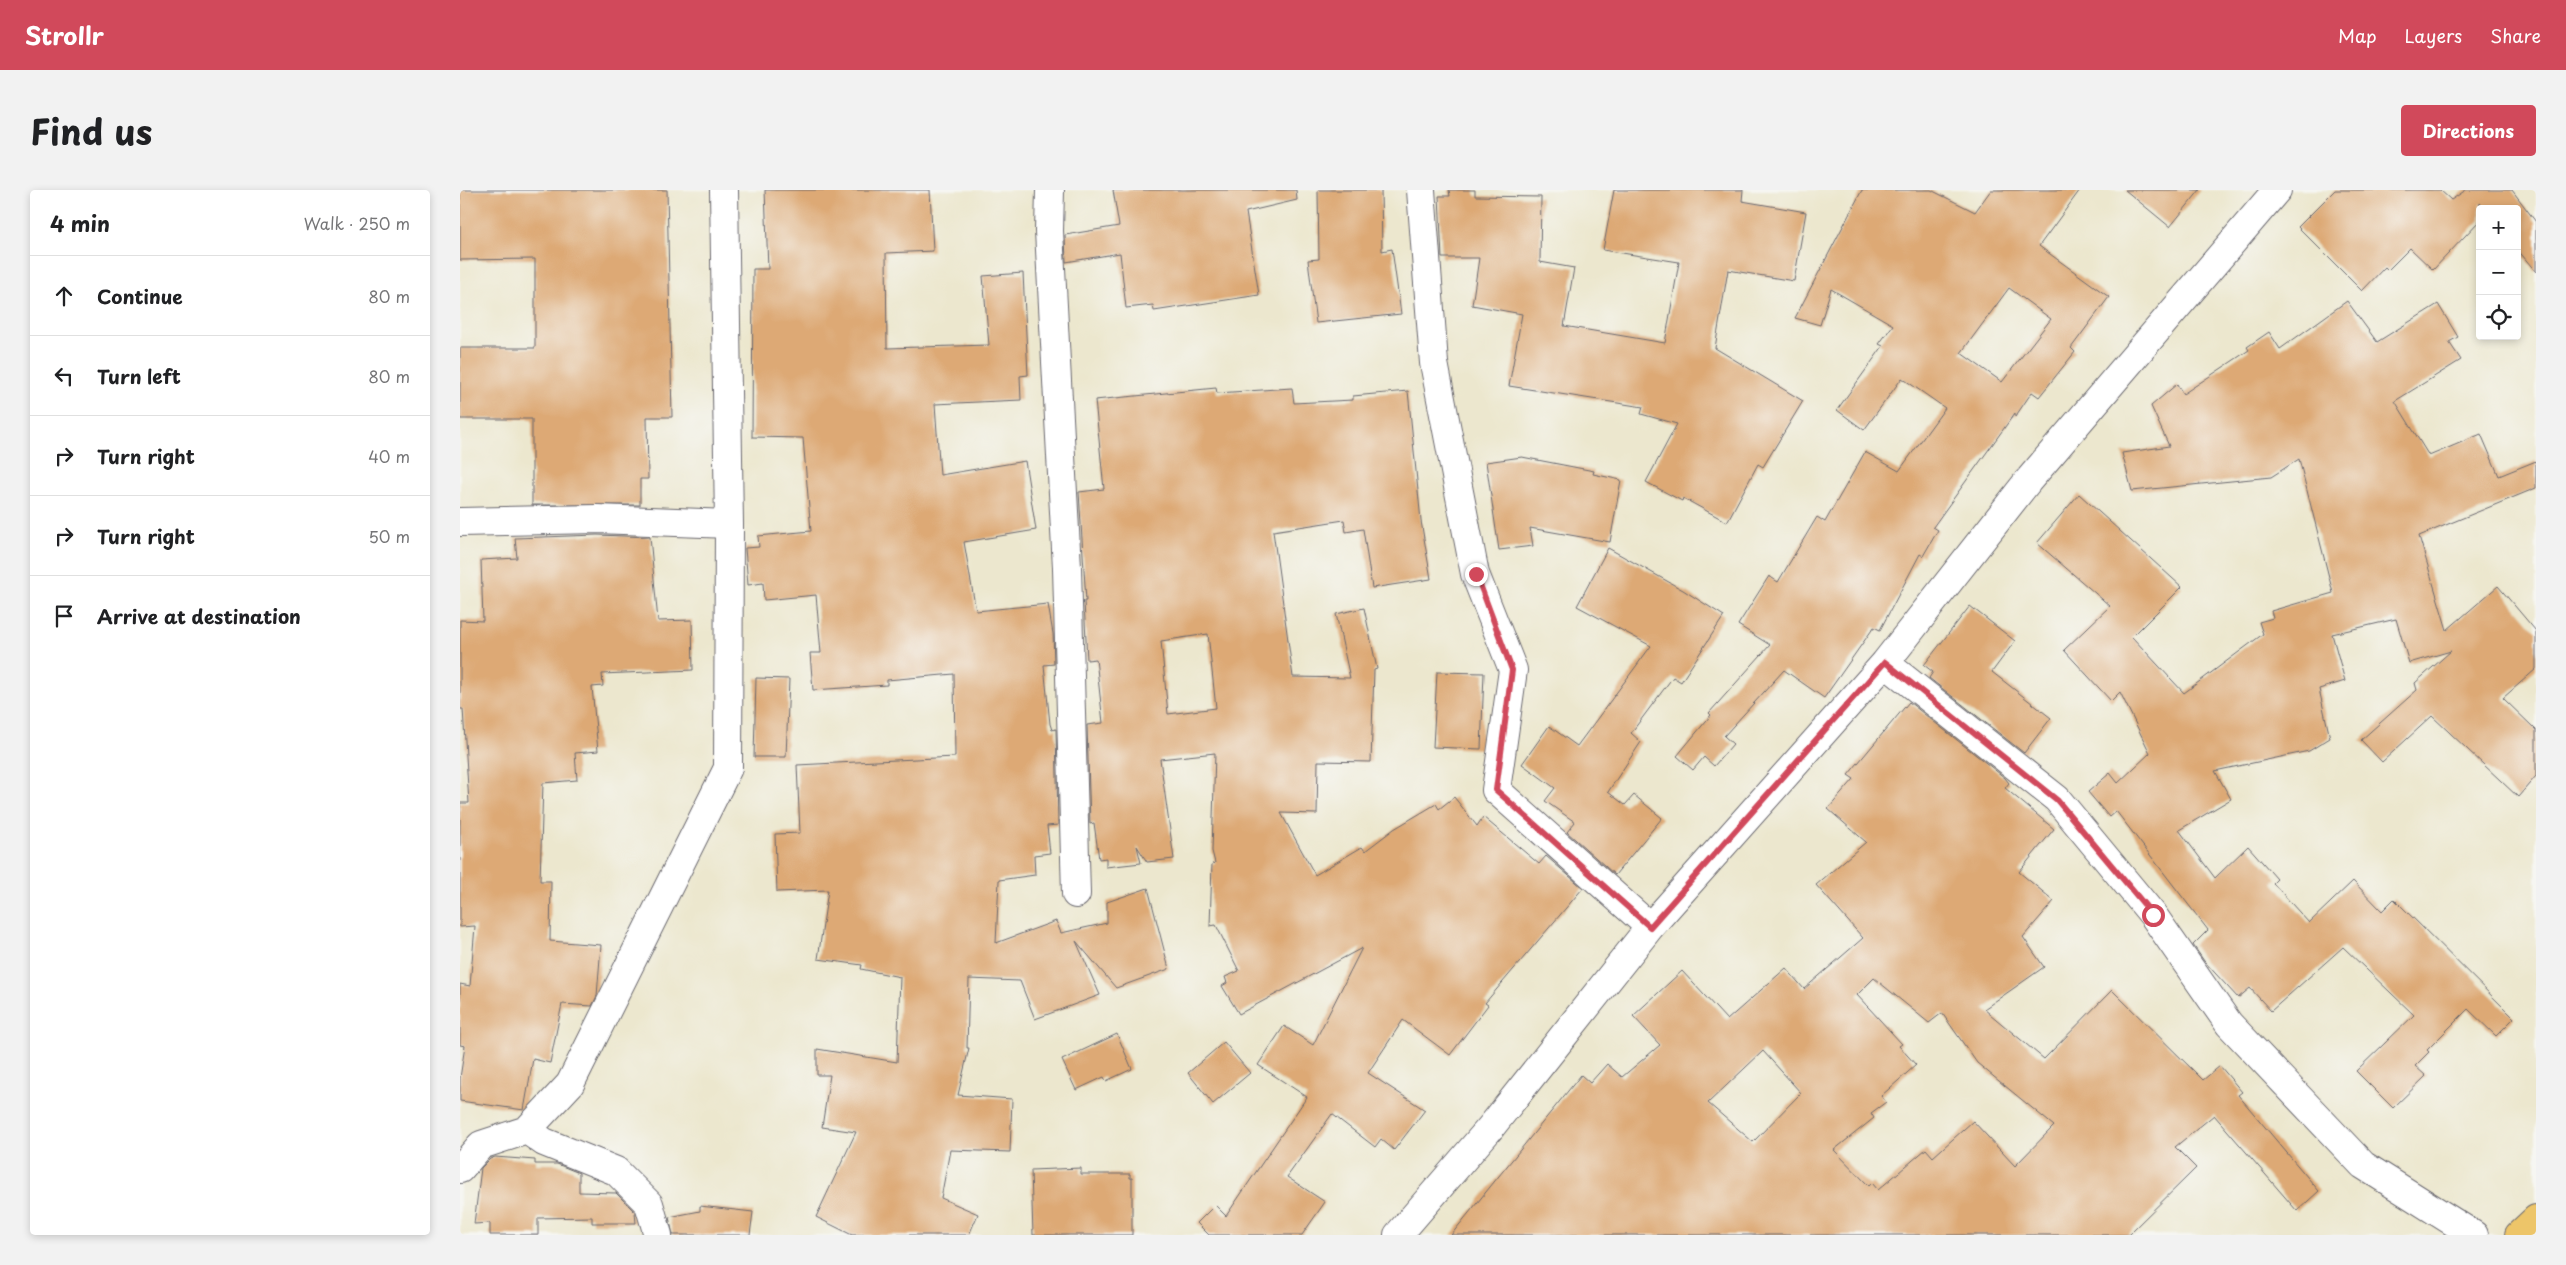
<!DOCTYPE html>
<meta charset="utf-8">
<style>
body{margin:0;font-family:"Playpen Sans",sans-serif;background:#f2f2f2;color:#202124}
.controls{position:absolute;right:15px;top:15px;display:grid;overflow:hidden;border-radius:5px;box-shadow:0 2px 8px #0003}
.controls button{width:45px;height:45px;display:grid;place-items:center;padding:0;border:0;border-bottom:1px solid #e0e0e0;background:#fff;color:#202124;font:25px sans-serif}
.stop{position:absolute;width:15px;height:15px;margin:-11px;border:4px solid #d1495b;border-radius:50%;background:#fff}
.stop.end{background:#d1495b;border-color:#fff;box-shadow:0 1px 5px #0008}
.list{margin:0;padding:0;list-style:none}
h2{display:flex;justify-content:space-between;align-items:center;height:65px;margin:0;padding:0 20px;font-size:21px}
h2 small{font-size:16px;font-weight:400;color:#757577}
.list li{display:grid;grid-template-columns:32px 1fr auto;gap:15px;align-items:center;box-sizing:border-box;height:80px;padding:0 20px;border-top:1px solid #e0e0e0}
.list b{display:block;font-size:19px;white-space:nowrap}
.list em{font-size:16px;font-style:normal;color:#757577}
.icon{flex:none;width:28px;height:28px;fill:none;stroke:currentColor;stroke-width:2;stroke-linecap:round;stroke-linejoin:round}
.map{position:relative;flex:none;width:2076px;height:1045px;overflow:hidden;border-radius:5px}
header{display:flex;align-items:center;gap:30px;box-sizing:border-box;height:70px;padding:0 25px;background:#d1495b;color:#fff}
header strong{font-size:24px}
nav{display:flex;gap:28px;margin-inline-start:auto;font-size:18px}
.intro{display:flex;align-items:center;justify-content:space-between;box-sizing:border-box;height:120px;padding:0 30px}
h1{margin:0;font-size:35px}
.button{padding:12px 22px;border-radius:5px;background:#d1495b;color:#fff;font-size:18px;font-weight:700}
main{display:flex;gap:30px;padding:0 30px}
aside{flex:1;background:#fff;border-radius:5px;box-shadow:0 2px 8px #0003}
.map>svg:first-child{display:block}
.building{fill:#dda974;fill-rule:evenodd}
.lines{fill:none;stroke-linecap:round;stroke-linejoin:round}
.minor-casing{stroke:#69676e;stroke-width:30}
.highway-casing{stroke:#69676e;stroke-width:30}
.minor{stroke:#fff;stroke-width:28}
.highway{stroke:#edc569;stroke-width:28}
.route{stroke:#d1495b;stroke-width:6}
</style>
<header>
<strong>Strollr</strong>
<nav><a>Map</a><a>Layers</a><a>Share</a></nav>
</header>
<div class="intro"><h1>Find us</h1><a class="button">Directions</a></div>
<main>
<aside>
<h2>4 min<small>Walk · 250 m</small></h2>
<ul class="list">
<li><svg class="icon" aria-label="ahead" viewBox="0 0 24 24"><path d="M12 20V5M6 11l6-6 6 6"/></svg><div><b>Continue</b></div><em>80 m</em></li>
<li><svg class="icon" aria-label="left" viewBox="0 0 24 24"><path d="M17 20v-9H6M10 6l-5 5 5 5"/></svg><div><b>Turn left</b></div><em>80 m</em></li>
<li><svg class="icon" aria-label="right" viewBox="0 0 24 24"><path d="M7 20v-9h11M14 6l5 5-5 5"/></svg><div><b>Turn right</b></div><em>40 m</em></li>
<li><svg class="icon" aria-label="right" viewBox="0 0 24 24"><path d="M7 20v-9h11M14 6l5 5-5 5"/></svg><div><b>Turn right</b></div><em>50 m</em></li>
<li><svg class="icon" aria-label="arrive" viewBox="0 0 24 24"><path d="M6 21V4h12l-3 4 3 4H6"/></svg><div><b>Arrive at destination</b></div></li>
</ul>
</aside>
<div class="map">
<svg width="2076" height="1045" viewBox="0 0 2076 1045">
<rect width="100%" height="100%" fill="#f6f6f2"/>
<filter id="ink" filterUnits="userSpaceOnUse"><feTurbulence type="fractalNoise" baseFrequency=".02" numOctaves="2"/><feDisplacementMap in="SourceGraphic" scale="10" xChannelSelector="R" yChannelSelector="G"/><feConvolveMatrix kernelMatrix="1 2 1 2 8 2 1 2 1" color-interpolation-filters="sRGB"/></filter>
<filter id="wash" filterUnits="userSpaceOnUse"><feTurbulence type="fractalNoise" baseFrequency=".0096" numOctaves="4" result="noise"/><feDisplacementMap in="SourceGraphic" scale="20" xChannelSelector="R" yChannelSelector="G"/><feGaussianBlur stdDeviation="1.12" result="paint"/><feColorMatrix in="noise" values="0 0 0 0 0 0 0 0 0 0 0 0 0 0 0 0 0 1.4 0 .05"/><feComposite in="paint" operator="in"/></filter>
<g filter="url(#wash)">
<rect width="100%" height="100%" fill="#ece7ce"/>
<g id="blocks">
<path class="building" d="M0 0H207L212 227H187L188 289H180V315H72V229H0V158H75V69L0 70Z
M305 0H470L473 61 426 63 427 158 529 155 523 86 563 83 568 185 560 186 561 210 475 214 480 285 565 271 576 340 504 352 516 421 588 414 593 444 594 474 584 475 590 534 592 540 596 539 598 635 587 636 590 663 574 665 575 685 539 690 536 753 596 731 601 743 647 733V712L688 698 709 779 656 798 616 751 640 805 575 829 560 791 509 789 507 858H509L498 905 552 909 550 962 490 960 481 1008 518 1024 509 1045H392L356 1027 396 942 362 937 370 885H357V859L437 872 440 787 401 779 402 775 358 769 368 700 317 702 315 644 340 643 337 575 495 567 494 484 427 490V495L353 500 350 463H361L356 405 304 410 303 393 288 395 285 358 299 357 298 346 351 341 343 248 292 247 293 79H308Z
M653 0H836L837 10 786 22 799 105 694 121 693 115 666 118 660 63 606 72 605 45 659 36Z
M858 0H921L922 61 932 59 941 124 856 133 848 70 859 69Z
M989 0H1015V6L1081 7 1080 72 1114 78 1104 136 1205 153 1219 72 1143 60 1154 0H1283L1282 11 1346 22 1334 91 1268 80 1255 158 1343 211 1303 277 1298 274 1267 332 1223 308 1222 311 1186 292 1217 234 1181 224 1183 217 1049 196 1062 124 1012 115 1019 68H982L979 6H990Z
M1402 0H1471L1515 22 1531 0H1620L1579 56 1649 107 1611 158 1615 162 1579 207 1572 202 1555 227V223L1473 337 1478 340 1463 366 1460 364 1420 440 1414 437 1364 508 1324 480 1264 546 1273 554 1254 576 1244 567 1233 580 1217 566 1251 525 1249 523 1310 455 1278 435 1309 386 1318 392 1357 327 1365 332 1405 262 1439 281 1485 218 1442 188 1404 240 1377 220 1423 156 1419 154 1433 135 1371 99 1360 135 1335 128ZM1549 98 1591 129 1542 192 1501 163Z
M1665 0H1740L1710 37Z
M1875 0H1980L1991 10 2006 0H2052L2076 32V82L2057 59V19H2024L2020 13V30L1973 80 1950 58 1928 80 1925 77 1902 101 1838 37Z
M1887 111 1917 152 1978 114 1998 147 1989 152 2001 170 1935 211 1969 266 2021 244 2039 286 2076 271V298L1959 346 1987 440 2038 396 2076 441V479L2043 508 2076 540V586L2058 607 1972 526 1922 572 1901 550 1957 500 1955 493 1991 461 1949 473 1936 429 1872 444 1885 491 1859 499 1870 548 1849 561 1755 581 1771 609 1719 640 1755 688 1788 656 1817 689 1813 693 1849 733 1893 691 1922 721 1934 709 2054 828 2036 846 2008 819 1967 860 1969 862 1955 876 1966 886 1933 918 1896 881 1954 825 1883 757 1811 821 1790 798 1778 808 1744 771 1733 755 1748 740 1656 621 1649 627 1628 602 1650 583 1658 593 1690 563 1660 502 1651 511 1604 460 1650 416 1577 353 1619 304 1722 397 1672 447 1724 503 1803 444 1799 432 1813 428 1811 421 1873 403 1839 269 1811 287 1672 301 1662 263 1709 256 1691 216 1717 194 1723 204 1789 160 1787 157 1809 142 1820 159Z
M756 198 757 203 832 198 834 213 893 210V206L948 201 961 331 971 389 912 398 903 339 886 342 884 330 813 341 833 487 890 488 876 424 904 418 917 479 914 480 911 572 858 571 857 624 821 623 855 685 902 657 905 661 934 639 976 614 979 619 994 607 1017 636 1023 627 1079 674 1086 666 1123 698 1025 813 1028 815 990 865 943 830 908 883 965 920 934 960 921 949 915 957 872 924 827 987 865 1012 842 1045H749L737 1033 755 1015 766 1026 847 907 798 875 824 836 853 855 902 758 779 824 762 796 767 793 765 787 779 781 756 735 750 736 752 674 755 673 752 661 755 563 700 569 714 669 687 672 677 656 681 673 646 677V668L639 669 634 633 630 634 627 535 643 533 636 469 627 470 624 411H626L619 302 644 299 635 210ZM748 444 756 518 708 524 701 451Z
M1062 267 1134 281 1133 284 1161 290 1150 352 1070 338 1073 356 1039 360 1026 272Z
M137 345 190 347 198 431 232 430 233 480 142 484 143 496 132 497 138 561 115 563 117 590 83 593 80 691H91L90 751 141 755 137 806 132 816 102 814 90 873 73 869 64 920 0 911V888L5 856 0 855V794L10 796 15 736 0 737V613H9L3 519H0V430L23 431 21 370 57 368 55 348Z
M1148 358 1223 400 1264 426 1221 492 1213 487 1171 543 1181 552 1148 602 1165 615 1174 605 1202 628 1155 685 1107 642 1115 632 1085 611 1095 598 1062 574 1089 536 1117 556 1191 456 1117 416Z
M1510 416 1555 451 1532 482 1591 528 1564 563 1469 488 1473 482 1464 475Z
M977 482 1024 483 1021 559 973 557Z
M296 488 329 489 326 567H294Z
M1449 512 1545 588 1549 593 1545 598 1594 639 1559 682 1594 711 1563 747 1584 777 1524 819 1584 869 1652 800 1743 890 1760 876 1782 902 1778 905 1859 1001 1837 1021 1754 925 1715 957 1736 978 1668 1045H991L1121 885 1130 893 1147 874 1162 887 1200 855 1173 826 1222 781 1267 830 1326 778 1344 799 1403 748 1356 695 1406 652 1368 619 1394 589 1388 585ZM1414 788 1469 833 1482 823 1517 873 1594 936 1555 976 1513 931 1473 967 1466 959 1418 1000 1412 993 1409 996 1374 960 1414 928 1411 923 1426 912 1421 906 1456 875 1439 856 1442 854 1397 805ZM1303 861 1341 903 1293 952 1248 913Z
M657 844 672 879 646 891 644 887 616 900 602 870Z
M764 852 790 883 753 914 728 883Z
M35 967 75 970V974H97L119 983V1002L156 1003 175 1022 176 1033H132V1027L78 1028V1045H30V1033L14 1034 21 978 30 969Z
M621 978V984H670V988H672V1045H573L571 980Z
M240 1016 293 1022 290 1045H213L209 1027 240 1021Z"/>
</g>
</g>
<g filter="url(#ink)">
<use href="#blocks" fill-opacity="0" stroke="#69676e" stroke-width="1"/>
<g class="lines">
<g class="minor-casing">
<path id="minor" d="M590 0 589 41 607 378 616 704
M961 0 974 173 1015 384 1053 480 1036 600 1190 737
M0 332 137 329 269 334
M1425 473 1597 609 1693 725 1769 834 1903 975 2014 1045
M67 940 84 952 156 981 189 1014 198 1045
M0 979 21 955 67 940 110 894 268 578 269 334 264 0
M938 1045 1031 937 1190 737 1425 473 1568 291 1817 0"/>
</g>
<g class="highway-casing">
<path id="highway" d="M2059 1045 2076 1029"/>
</g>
<use href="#minor" class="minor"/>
<use href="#highway" class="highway"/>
</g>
</g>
<g class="lines" filter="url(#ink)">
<path class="route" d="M1016 384 1052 480 1036 600 1190 737 1425 472 1597 610 1693 725"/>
</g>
</svg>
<div class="controls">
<button>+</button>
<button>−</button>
<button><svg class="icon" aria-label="locate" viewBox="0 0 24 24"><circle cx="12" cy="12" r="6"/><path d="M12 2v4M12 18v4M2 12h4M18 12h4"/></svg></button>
</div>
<div class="stop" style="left:1693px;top:725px"></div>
<div class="stop end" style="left:1016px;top:384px"></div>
</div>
</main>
